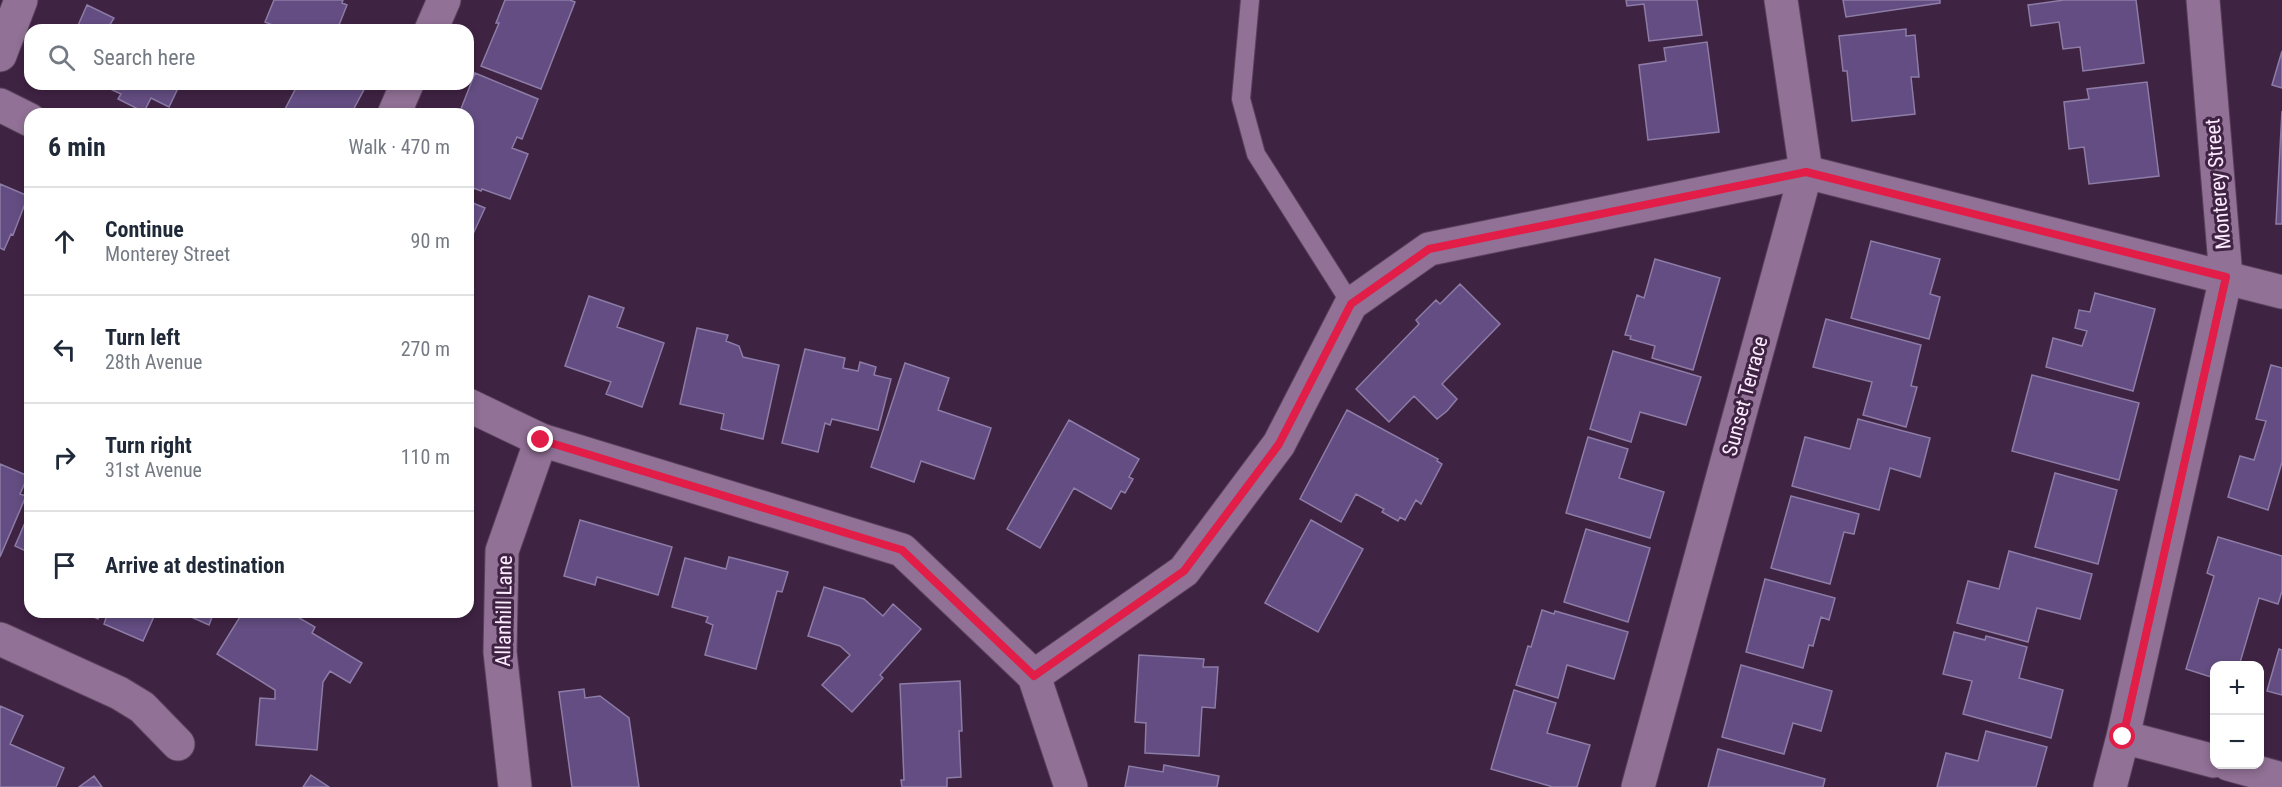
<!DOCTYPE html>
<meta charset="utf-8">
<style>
body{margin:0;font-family:"Roboto Condensed",sans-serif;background:#f2f2f3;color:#1f2937}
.controls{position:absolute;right:18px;bottom:18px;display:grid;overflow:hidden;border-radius:12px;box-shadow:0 3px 9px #0003}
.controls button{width:54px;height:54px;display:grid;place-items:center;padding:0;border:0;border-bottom:2px solid #e0e1e3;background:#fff;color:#1f2937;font:30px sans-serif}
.stop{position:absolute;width:18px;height:18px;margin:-14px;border:4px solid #e11d48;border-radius:50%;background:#fff}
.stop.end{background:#e11d48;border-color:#fff;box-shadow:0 2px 6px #0008}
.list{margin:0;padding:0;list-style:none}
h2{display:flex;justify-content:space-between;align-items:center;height:78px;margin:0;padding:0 24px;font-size:26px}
h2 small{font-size:20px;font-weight:400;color:#747a83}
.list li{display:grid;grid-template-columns:39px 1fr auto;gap:18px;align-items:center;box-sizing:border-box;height:108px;padding:0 24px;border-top:2px solid #e0e1e3}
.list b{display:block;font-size:22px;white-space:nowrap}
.list p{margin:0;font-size:20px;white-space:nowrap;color:#747a83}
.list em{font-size:20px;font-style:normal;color:#747a83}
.icon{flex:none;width:33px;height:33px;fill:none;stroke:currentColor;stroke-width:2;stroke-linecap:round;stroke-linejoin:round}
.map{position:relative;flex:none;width:2282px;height:787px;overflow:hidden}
.search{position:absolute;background:#fff;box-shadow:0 3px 9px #0003;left:24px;top:24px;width:450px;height:66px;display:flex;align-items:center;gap:15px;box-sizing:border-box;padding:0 21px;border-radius:18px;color:#747a83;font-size:22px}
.panel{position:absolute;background:#fff;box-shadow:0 3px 9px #0003;left:24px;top:108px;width:450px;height:510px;border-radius:18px}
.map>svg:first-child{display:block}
.building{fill:#634d82;stroke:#8c7ca6;stroke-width:1.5}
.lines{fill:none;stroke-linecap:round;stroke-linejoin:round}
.service-casing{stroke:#59415c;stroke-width:20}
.minor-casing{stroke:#59415c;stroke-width:35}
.tertiary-casing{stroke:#59415c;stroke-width:35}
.service{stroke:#917196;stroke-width:18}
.minor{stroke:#917196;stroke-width:33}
.tertiary{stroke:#917196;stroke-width:33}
.route{stroke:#e11d48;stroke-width:8}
.labels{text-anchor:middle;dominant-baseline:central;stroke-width:6;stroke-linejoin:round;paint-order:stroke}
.street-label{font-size:21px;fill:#fceaff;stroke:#3f2343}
</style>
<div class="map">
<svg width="2282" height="787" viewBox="0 0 2282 787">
<rect width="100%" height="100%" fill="#3f2343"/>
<path class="building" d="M274 0H343L342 3 347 5 337 30H285L265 22Z
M505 0H570L575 2 541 89 481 66 499 23H496Z
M1626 0H1697L1702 35 1649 41 1644 4 1627 6Z
M1843 0H1940V3L1846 17Z
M2064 0H2136L2144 63 2083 71 2080 47 2063 49 2059 22 2031 26 2028 5Z
M87 5 114 18 109 26 117 30H76Z
M1906 29V36L1915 35 1919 77H1911L1915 114 1852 121 1847 71H1843L1839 36Z
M1707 42 1719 132 1648 140 1639 65 1666 61 1664 48Z
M2282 51V88L2272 85Z
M475 73 538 99 522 139 517 137 512 148 528 154 510 199 482 189 481 191 468 186V114H459Z
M2147 82 2159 176 2089 184 2084 147 2069 149 2064 102 2089 99 2087 89Z
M100 84H180L169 107 151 98 144 112 118 99 121 94Z
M298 84H367L351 114H278L279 112 283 113Z
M2282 111V224H2276Z
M0 184 28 196 13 235 11 234 4 250 0 248Z
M468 201 485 208 468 245Z
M1871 241 1940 259 1930 294 1940 297 1929 339 1851 318Z
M1655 259 1720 278 1693 370 1652 358 1655 346 1630 339 1631 336 1625 335 1637 295 1644 298Z
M1460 284 1500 324 1442 384 1457 399 1447 411 1437 419 1414 396 1389 422 1356 389 1419 324 1416 320 1436 300 1440 304Z
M2095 293 2155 309 2133 391 2046 367 2053 338 2082 346 2087 331 2075 328 2079 310 2090 312Z
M589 296 624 308 617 327 664 343 642 407 606 394 611 382 565 366Z
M1826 319 1921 345 1911 386 1917 387 1906 427 1863 415 1872 382 1813 367Z
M697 328 728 335 726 341 739 346 743 357 779 365 763 439 721 429 724 414 680 404Z
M805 349 845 358 843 368 858 371 860 362 876 367 874 375 891 379 878 430 832 419 830 425 825 423 818 452 782 443Z
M1613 351 1701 377 1686 425 1640 412 1631 442 1590 429Z
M905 363 949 378 938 410 991 428 974 479 921 461 914 482 871 467Z
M2271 365 2282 368V462L2268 510 2228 497 2240 456 2254 460 2266 421 2256 419Z
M2032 375 2139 403 2119 480 2012 451Z
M1347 410 1438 459 1437 461 1442 464 1421 504 1416 500 1405 520 1400 517 1398 521 1382 512 1384 509 1356 494 1341 522 1300 499Z
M1858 419 1930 438 1920 477 1890 468 1879 510 1792 486 1805 437 1850 449Z
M1069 420 1139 459 1129 477 1133 479 1125 493 1121 491 1111 509 1074 488 1040 548 1007 529Z
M1588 437 1628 449 1619 478 1664 492 1650 538 1566 513Z
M0 464 28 476 20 494 26 496 0 557Z
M2055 473 2117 490 2098 564 2035 547Z
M1791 496 1859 514 1854 534 1844 532 1830 584 1771 568Z
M30 511V553L15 546Z
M580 520 672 547 658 595 597 577 595 585 564 576Z
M1311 520 1363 549 1318 632 1265 603Z
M1586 529 1650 548 1628 622 1564 602Z
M2218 537 2282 556V591L2278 604 2259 598 2239 666H2214V678L2186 669 2214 576 2207 573Z
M2009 551 2092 574 2080 619 2037 608 2028 642 1957 623 1968 581 1999 589Z
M729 557 788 572 782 592 777 591 756 669 705 655 713 625 706 622 708 617 672 607 685 558 726 569Z
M1765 579 1835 598 1829 620 1821 617 1813 646 1809 645 1803 668 1746 652Z
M824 587 864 599 883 616 893 604 921 629 880 675 883 678 852 712 822 685 850 655 840 646 808 636Z
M1542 610 1554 614 1555 611 1628 632 1614 679 1567 665 1558 698 1516 685 1528 646 1531 647Z
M83 612H101L98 619Z
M108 612H156L143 641 104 624Z
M180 612H214L209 625Z
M243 612H295L294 615 315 627 312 633 362 663 350 683 330 671 323 682 317 750 256 745 260 698 275 699V690L217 654Z
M1954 632 1985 640 1986 636 2027 647 2019 678 2063 690 2051 738 1963 714 1972 681 1943 674Z
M2279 649 2282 650V695L2267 691Z
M1139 655 1204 659 1203 667H1218L1215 708 1202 707 1199 756 1145 753 1146 723 1135 722Z
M1741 665 1832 691 1821 731 1793 723 1784 754 1722 737Z
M960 681 962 731H959L961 777 947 778V787H902L901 780H904L900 684Z
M584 689 585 698 600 696 629 718 639 787H572L559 692Z
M1514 690 1556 703 1547 733 1590 745 1577 787H1553L1491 769Z
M0 706 23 716 10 744 64 768 56 787H0Z
M1986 731 2047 747 2036 787H1937L1946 753 1978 761Z
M1718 749 1825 779 1823 787H1708Z
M1164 765 1219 776 1217 787H1125L1129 766 1163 772Z
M311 775 329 787H303Z
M94 776 102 787H79Z"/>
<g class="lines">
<g class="service-casing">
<path id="service" d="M1250 0 1241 99 1256 154 1351 304"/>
</g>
<g class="minor-casing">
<path id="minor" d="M431 30 444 0
M0 55 21 0
M394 114 407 84
M0 639 119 693 142 707 178 744
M2123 737 2214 761
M2228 764 2282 779
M515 787 500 652 502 551 541 440
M1638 787 1806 172 1781 0
M2110 787 2123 737 2226 277 2203 0"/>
</g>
<g class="tertiary-casing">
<path id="tertiary" d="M0 105 30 120
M468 405 541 440 902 550 1034 676 1071 787
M1034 676 1184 571 1279 444 1351 304 1429 249 1806 172 2282 292"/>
</g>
<use href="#service" class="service"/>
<use href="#minor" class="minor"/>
<use href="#tertiary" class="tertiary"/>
</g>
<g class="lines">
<path class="route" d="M541 440 902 550 1034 676 1184 571 1279 444 1351 304 1429 249 1806 172 2226 277 2123 737"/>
</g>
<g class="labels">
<g class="street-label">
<text transform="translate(2218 184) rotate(-95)">Monterey Street</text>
<text transform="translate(1745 396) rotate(-75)">Sunset Terrace</text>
<text transform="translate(504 611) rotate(-89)">Allanhill Lane</text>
</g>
</g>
</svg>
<div class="controls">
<button>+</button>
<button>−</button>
</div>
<div class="stop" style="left:2123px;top:737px"></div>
<div class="stop end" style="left:541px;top:440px"></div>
<div class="search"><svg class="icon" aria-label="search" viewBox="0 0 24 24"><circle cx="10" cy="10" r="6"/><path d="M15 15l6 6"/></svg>Search here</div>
<section class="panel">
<h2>6 min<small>Walk · 470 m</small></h2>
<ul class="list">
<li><svg class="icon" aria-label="ahead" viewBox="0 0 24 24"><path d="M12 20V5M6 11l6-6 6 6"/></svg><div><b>Continue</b><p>Monterey Street</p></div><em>90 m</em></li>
<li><svg class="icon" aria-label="left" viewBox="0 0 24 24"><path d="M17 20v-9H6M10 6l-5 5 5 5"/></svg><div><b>Turn left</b><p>28th Avenue</p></div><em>270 m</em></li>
<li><svg class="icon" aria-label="right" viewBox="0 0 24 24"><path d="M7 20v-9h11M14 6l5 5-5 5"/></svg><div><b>Turn right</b><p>31st Avenue</p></div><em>110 m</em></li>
<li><svg class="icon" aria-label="arrive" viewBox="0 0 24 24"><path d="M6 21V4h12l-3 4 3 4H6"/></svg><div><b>Arrive at destination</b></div></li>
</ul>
</section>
</div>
